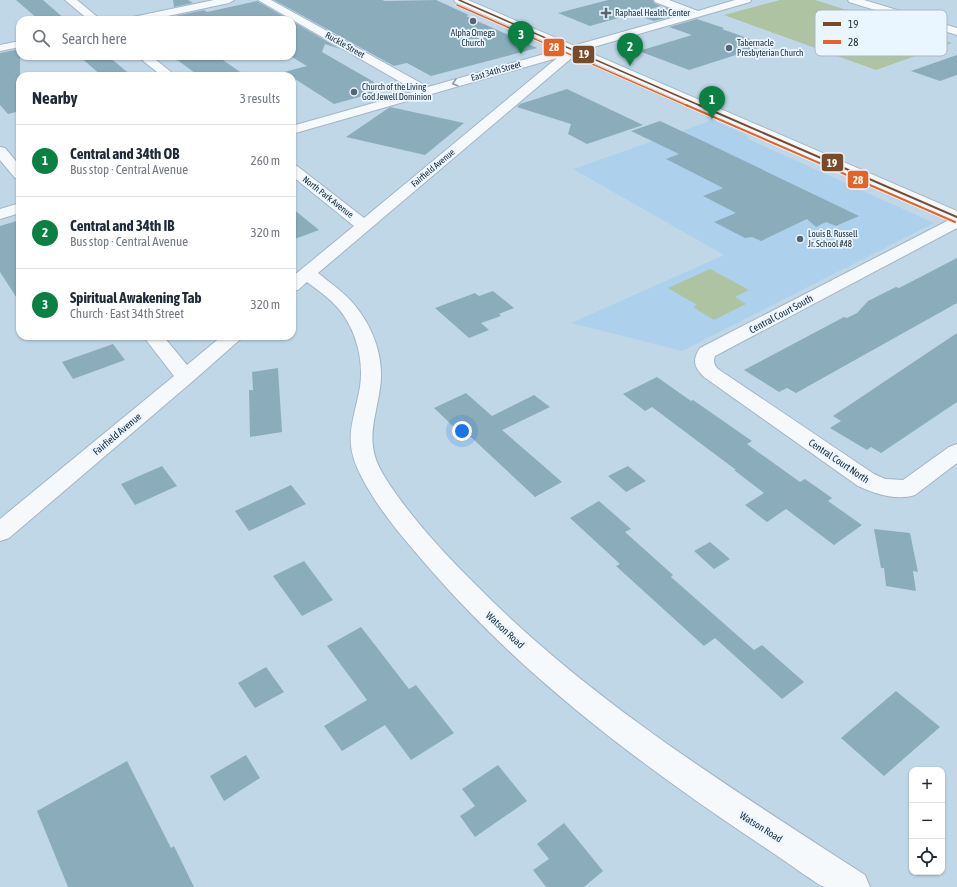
<!DOCTYPE html>
<meta charset="utf-8">
<style>
body{margin:0;font-family:"Asap Condensed",sans-serif;background:#f6f6f7;color:#1f2937}
.controls{position:absolute;right:12px;bottom:12px;display:grid;overflow:hidden;border-radius:8px;box-shadow:0 1px 3px #0004}
.controls button{width:36px;height:36px;display:grid;place-items:center;padding:0;border:0;border-bottom:1px solid #e0e1e3;background:#fff;color:#1f2937;font:20px sans-serif}
.you{position:absolute;left:462px;top:431px;width:14px;height:14px;margin:-10px;border:3px solid #fff;border-radius:50%;background:#1a73e8;box-shadow:0 0 0 6px #1a73e833}
.badge{display:grid;place-items:center;width:26px;height:26px;border-radius:50%;background:#0b8043;color:#fff;font-size:13px;font-weight:700}
.pin{position:absolute;translate:-50% -33px;filter:drop-shadow(0 1px 2px #0008)}
.pin::after{content:'';position:absolute;top:21px;width:14px;height:12px;background:inherit;clip-path:polygon(0 0,100% 0,50% 100%)}
.list{margin:0;padding:0;list-style:none}
h2{display:flex;justify-content:space-between;align-items:center;height:52px;margin:0;padding:0 16px;font-size:17px}
h2 small{font-size:13px;font-weight:400;color:#747a83}
.list li{display:grid;grid-template-columns:26px 1fr auto;gap:12px;align-items:center;box-sizing:border-box;height:72px;padding:0 16px;border-top:1px solid #e0e1e3}
.list b{display:block;font-size:15px;white-space:nowrap}
.list p{margin:0;font-size:13px;white-space:nowrap;color:#747a83}
.list em{font-size:13px;font-style:normal;color:#747a83}
.icon{flex:none;width:22px;height:22px;fill:none;stroke:currentColor;stroke-width:2;stroke-linecap:round;stroke-linejoin:round}
.map{position:relative;flex:none;width:957px;height:887px;overflow:hidden}
.search{position:absolute;background:#fff;box-shadow:0 1px 3px #0004;left:16px;top:16px;width:280px;height:44px;display:flex;align-items:center;gap:10px;box-sizing:border-box;padding:0 14px;border-radius:12px;color:#747a83;font-size:15px}
.panel{position:absolute;background:#fff;box-shadow:0 1px 3px #0004;left:16px;top:72px;width:280px;height:268px;border-radius:12px}
.map>svg:first-child{display:block}
.built{fill:#add1ec}
.green{fill:#adc3a1}
.building{fill:#8badbb}
.lines{fill:none;stroke-linecap:round;stroke-linejoin:round}
.minor-casing{stroke:#a3b5c3;stroke-width:2}
.major-casing{stroke:#a3b5c3;stroke-width:2}
.minor{fill:#f6f9fc;fill-rule:evenodd}
.major{fill:#f6f9fc;fill-rule:evenodd}
.bus-1-far1-casing{stroke:#e9f5ff;stroke-width:3}
.bus-1-casing{stroke:#e9f5ff;stroke-width:4}
.bus-2-far1-casing{stroke:#e9f5ff;stroke-width:3}
.bus-2-casing{stroke:#e9f5ff;stroke-width:4}
.bus-1-far1{stroke:#7a4b2a;stroke-width:1.5}
.bus-1{stroke:#7a4b2a;stroke-width:2}
.bus-2-far1{stroke:#e76223;stroke-width:1.5}
.bus-2{stroke:#e76223;stroke-width:2}
.oneway{stroke:#939ba2}
.poi-dot{fill:#546674;stroke:#e9f5ff;stroke-width:1.5}
.labels{text-anchor:middle;dominant-baseline:central;stroke-width:3.5;stroke-linejoin:round;paint-order:stroke}
.far-poi-label{font-size:9px;fill:#1a2935;stroke:#e9f5ff;text-anchor:start}
.far-street-label{font-size:9px;fill:#1a2935;stroke:#e9f5ff}
.street-label{font-size:10px;fill:#1a2935;stroke:#e9f5ff}
.key{fill:#e9f5ff;stroke:#abb8c2;stroke-width:1}
.key-label{font-size:11px;fill:#1a2935}
.line-badge{stroke:#e9f5ff;stroke-width:1.5}
.badge-label{font-size:11px;text-anchor:middle;font-weight:bold;fill:#fff}
</style>
<div class="map">
<svg width="957" height="887" viewBox="0 0 957 887">
<rect width="100%" height="100%" fill="#c0d7e8"/>
<path class="built" d="M713 120 747 135 748 139 934 223 682 351 571 323 724 255 573 169Z"/>
<path class="green" d="M780 0H815L952 43 876 70 724 15Z
M710 269 749 290 735 297 746 304 714 320 693 307 697 305 668 288Z"/>
<path class="building" d="M16 0H43L66 20H39Z
M173 0H188L193 3 174 7Z
M274 0H382L385 1 436 0 469 15 466 16 537 48 431 76 407 63 394 66Z
M608 0H653L654 3 661 6 590 26 558 13Z
M257 1 290 20H175V16L204 10 207 12Z
M665 7 681 14 654 21 636 15Z
M697 19 724 28 722 29 767 45 689 70 639 51 692 35 669 27Z
M292 21 340 49 325 44 322 52 374 82V93L334 104 284 72 307 66 292 57Z
M20 49V111L8 114 0 105V53Z
M957 55V75L940 81 911 71Z
M79 56H108L132 76H102Z
M172 56H217L246 76H199Z
M567 89 643 125 587 144 568 134 571 124 517 107 520 104Z
M390 107 464 123 425 155 346 137Z
M660 121 705 142 859 216 836 226 826 222 816 227 807 219 761 241 752 237 745 238 714 222 736 213 703 196 723 188 666 159 679 154 631 131Z
M292 208 319 230 292 240Z
M20 220V303L0 272V226Z
M957 258V303L796 393 787 388 779 392 744 370 844 317 847 318 857 313 868 301 896 287 899 288Z
M493 291 514 308 499 314 501 316 481 323 489 330 469 338 435 308 475 293 479 296Z
M957 333V402L881 453 871 447 867 450 830 428 841 421 833 416Z
M113 344 125 360 73 379 62 362Z
M278 368 282 432 250 437 249 390H253L252 372Z
M657 377 691 401 693 400 752 441 747 444 800 482 805 479 832 498 828 501 862 525 834 545 786 509 767 522 745 505 764 493 734 470H736L652 407 645 411 623 394Z
M466 393 492 416 534 395 550 407 502 430 562 482 535 497 458 425 454 427 434 408Z
M162 466 177 486 135 505 121 484Z
M628 466 646 481 626 492 608 476Z
M291 485 306 504 249 531 235 511Z
M599 501 631 529 625 532 673 575 671 577 754 650 762 645 804 682 782 699 715 638 704 646 616 566 620 564 570 518Z
M874 529 910 533 918 572 913 571 916 591 886 586 884 568H881Z
M710 542 730 559 714 569 694 551Z
M304 561 333 600 302 616 273 576Z
M361 627 409 689 416 685 454 733 411 760 385 725 342 751 324 726 367 700 327 646Z
M266 667 284 692 255 708 238 683Z
M896 691 940 727 884 776 841 738Z
M246 755 260 778 224 801 210 776Z
M127 761 171 848 174 846 194 887H68L37 811Z
M498 765 527 801 475 837 460 816 475 806 462 789Z
M564 823 603 871 584 887H546L533 870 549 859 537 844Z"/>
<g class="lines">
<g class="minor-casing">
<path id="minor" d="M65 0H77L101 20H89Z
M214 0H234L229 3 149 20H128L133 17Z
M258 0H271L428 87 686 14 655 2 654 0H669L698 11 735 0H751L750 2 576 52 574 56 318 273C329 282 341 290 351 301 372 324 385 357 380 388 375 423 363 445 386 479 411 518 443 552 475 584 590 701 728 786 865 875L870 887C856 887 839 887 825 887 819 886 812 879 806 876 789 864 772 852 755 841 640 764 529 681 437 577 410 546 381 514 362 478 342 440 353 425 360 387 364 360 356 329 338 308 329 298 318 290 307 282L298 290 292 291V277L354 226 292 176V165L297 166 364 218 557 58 292 134V126L416 91Z
M848 0H864L957 28V35L849 2Z
M20 41V47L0 51V45Z
M137 56H151L176 76H162Z
M0 147 5 148 20 166V179L15 178 0 160Z
M20 203V213L0 219V209Z
M957 217V228L715 356C713 361 714 365 718 369L874 474 885 479 903 480 949 447 957 444V463L915 495C896 501 876 494 858 486L704 377C694 367 692 360 700 348L951 219Z
M143 336H163L187 365 222 336H244L193 381 9 538 0 541V519L174 376Z"/>
</g>
<g class="major-casing">
<path id="major" d="M454 0H468L957 211V222L455 2Z"/>
</g>
<use href="#minor" class="minor"/>
<use href="#major" class="major"/>
<g class="bus-1-far1-casing">
<path id="bus-1-far1" d="M459 0 701 106"/>
</g>
<g class="bus-1-casing">
<path id="bus-1" d="M699 105 957 217"/>
</g>
<g class="bus-2-far1-casing">
<path id="bus-2-far1" d="M457 5 688 106"/>
</g>
<g class="bus-2-casing">
<path id="bus-2" d="M686 105 955 222"/>
</g>
<use href="#bus-1-far1" class="bus-1-far1"/>
<use href="#bus-1" class="bus-1"/>
<use href="#bus-2-far1" class="bus-2-far1"/>
<use href="#bus-2" class="bus-2"/>
</g>
<defs><path id="oneway-chevron" d="M-2-3.5L2.5 0L-2 3.5" fill="none" stroke-width="1.6" stroke-linecap="round" stroke-linejoin="round"/></defs>
<use class="oneway" href="#oneway-chevron" transform="translate(455 83) rotate(164)"/>
<g class="poi-dot">
<path d="M604 7h4v4h4v4h-4v4h-4v-4h-4v-4h4z"/>
<circle cx="473" cy="21" r="4"/>
<circle cx="729" cy="48" r="4"/>
<circle cx="354" cy="92" r="4"/>
<circle cx="800" cy="239" r="4"/>
</g>
<g class="labels">
<g class="far-poi-label">
<text x="615" y="13">Raphael Health Center</text>
<text x="473" y="33" text-anchor="middle">Alpha Omega<tspan x="473" dy="10">Church</tspan></text>
<text x="737" y="43">Tabernacle<tspan x="737" dy="10">Presbyterian Church</tspan></text>
<text x="362" y="87">Church of the Living<tspan x="362" dy="10">God Jewell Dominion</tspan></text>
<text x="808" y="234">Louis B. Russell<tspan x="808" dy="10">Jr. School #48</tspan></text>
</g>
<g class="far-street-label">
<text transform="translate(345 45) rotate(29)">Ruckle Street</text>
<text transform="translate(496 71) rotate(-16)">East 34th Street</text>
<text transform="translate(433 168) rotate(-40)">Fairfield Avenue</text>
<text transform="translate(328 197) rotate(38)">North Park Avenue</text>
</g>
<g class="street-label">
<text transform="translate(781 314) rotate(-28)">Central Court South</text>
<text transform="translate(117 434) rotate(-40)">Fairfield Avenue</text>
<text transform="translate(839 461) rotate(34)">Central Court North</text>
<text transform="translate(505 630) rotate(43)">Watson Road</text>
<text transform="translate(761 827) rotate(32)">Watson Road</text>
</g>
</g>
<rect x="815" y="10" width="132" height="46" rx="6" class="key"/>
<rect x="823" y="22" width="18" height="4" fill="#7a4b2a"/>
<rect x="823" y="40" width="18" height="4" fill="#e76223"/>
<g class="key-label">
<text x="848" y="28">19</text>
<text x="848" y="46">28</text>
</g>
<g class="line-badge">
<rect x="543" y="38" width="22" height="19" rx="4" fill="#e76223"/>
<rect x="572" y="45" width="23" height="19" rx="4" fill="#7a4b2a"/>
<rect x="821" y="153" width="23" height="19" rx="4" fill="#7a4b2a"/>
<rect x="847" y="170" width="22" height="19" rx="4" fill="#e76223"/>
</g>
<g class="badge-label">
<text x="554" y="51">28</text>
<text x="584" y="58">19</text>
<text x="832" y="167">19</text>
<text x="858" y="184">28</text>
</g>
</svg>
<div class="controls">
<button>+</button>
<button>−</button>
<button><svg class="icon" aria-label="locate" viewBox="0 0 24 24"><circle cx="12" cy="12" r="6"/><path d="M12 2v4M12 18v4M2 12h4M18 12h4"/></svg></button>
</div>
<div class="you"></div>
<div class="pin badge" style="left:712px;top:119px">1</div>
<div class="pin badge" style="left:630px;top:66px">2</div>
<div class="pin badge" style="left:521px;top:54px">3</div>
<div class="search"><svg class="icon" aria-label="search" viewBox="0 0 24 24"><circle cx="10" cy="10" r="6"/><path d="M15 15l6 6"/></svg>Search here</div>
<section class="panel">
<h2>Nearby<small>3 results</small></h2>
<ul class="list">
<li><span class="badge">1</span><div><b>Central and 34th OB</b><p>Bus stop · Central Avenue</p></div><em>260 m</em></li>
<li><span class="badge">2</span><div><b>Central and 34th IB</b><p>Bus stop · Central Avenue</p></div><em>320 m</em></li>
<li><span class="badge">3</span><div><b>Spiritual Awakening Tab</b><p>Church · East 34th Street</p></div><em>320 m</em></li>
</ul>
</section>
</div>
